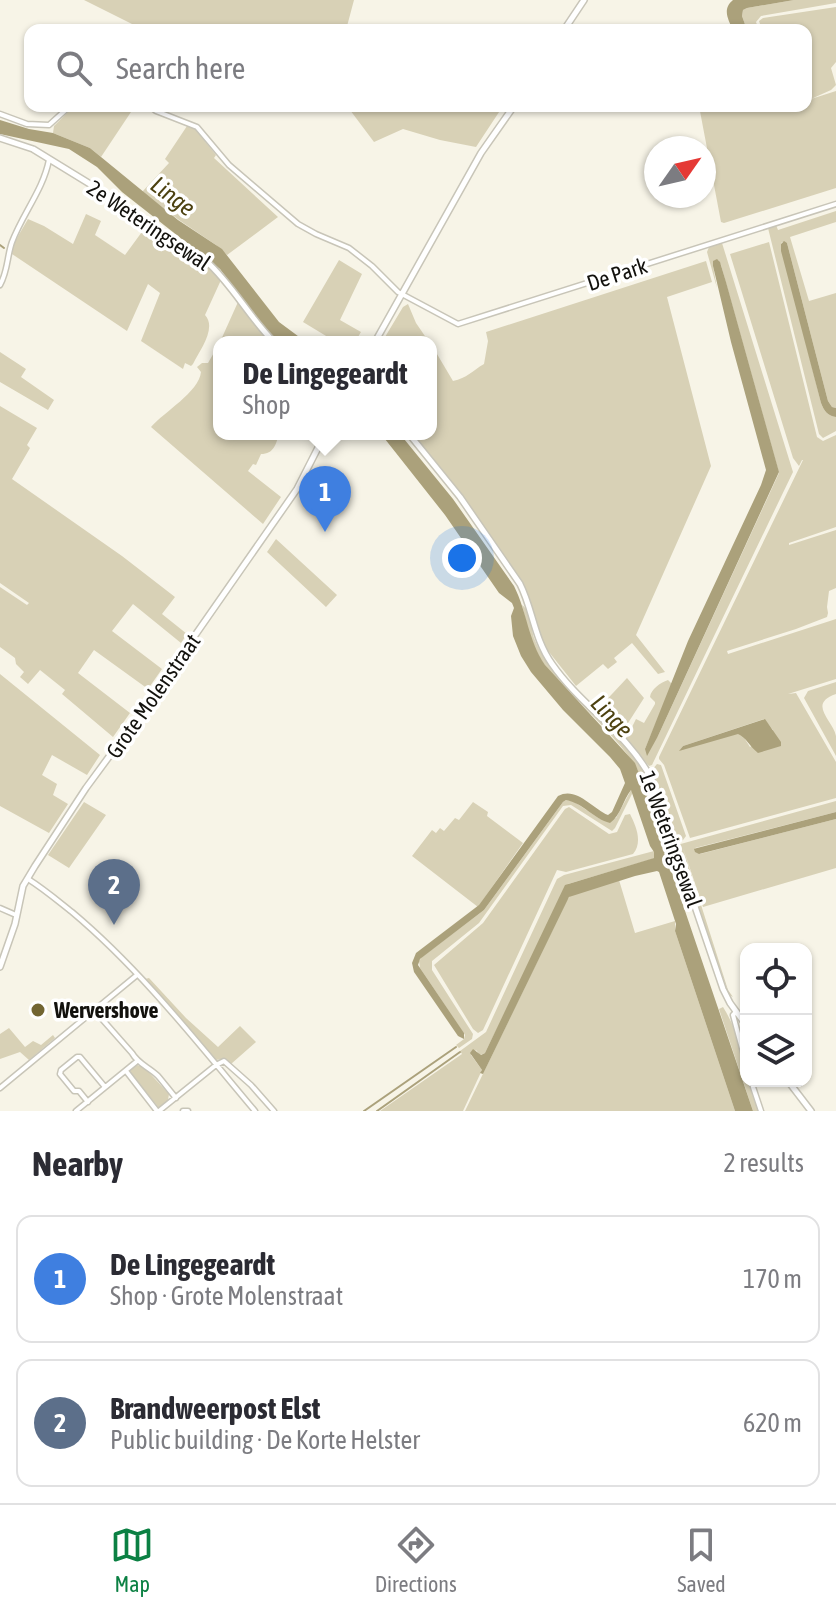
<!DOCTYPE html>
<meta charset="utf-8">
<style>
body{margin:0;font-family:"Asap Condensed",sans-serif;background:#f2f2f3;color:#2b2b33}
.controls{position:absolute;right:24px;bottom:24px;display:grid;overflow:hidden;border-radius:16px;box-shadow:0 2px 6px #0004}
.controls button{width:72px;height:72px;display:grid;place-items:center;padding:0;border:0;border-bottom:2px solid #e1e1e2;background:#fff;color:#2b2b33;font:40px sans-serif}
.compass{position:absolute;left:644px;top:136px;width:72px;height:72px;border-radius:50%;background:#fff;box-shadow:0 2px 6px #0004;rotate:56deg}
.you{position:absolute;left:462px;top:558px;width:28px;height:28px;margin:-20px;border:6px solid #fff;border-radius:50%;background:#1a73e8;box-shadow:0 0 0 12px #1a73e833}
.badge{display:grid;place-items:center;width:52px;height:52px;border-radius:50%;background:#0b8043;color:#fff;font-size:26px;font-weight:700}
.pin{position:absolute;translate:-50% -66px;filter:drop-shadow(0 2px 4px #0008)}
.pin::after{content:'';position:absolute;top:42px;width:28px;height:24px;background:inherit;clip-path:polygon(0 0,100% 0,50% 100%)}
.popup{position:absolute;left:213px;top:336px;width:224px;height:104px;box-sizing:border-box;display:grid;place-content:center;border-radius:16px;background:#fff;filter:drop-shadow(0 2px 6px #0005);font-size:26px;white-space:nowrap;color:#7c7c81}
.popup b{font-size:30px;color:#2b2b33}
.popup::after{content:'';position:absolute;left:50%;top:100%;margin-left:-16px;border:16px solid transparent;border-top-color:#fff}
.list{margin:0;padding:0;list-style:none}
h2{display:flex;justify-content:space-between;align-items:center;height:104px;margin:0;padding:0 32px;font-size:34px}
h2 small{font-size:26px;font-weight:400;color:#7c7c81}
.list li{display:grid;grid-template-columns:52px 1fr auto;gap:24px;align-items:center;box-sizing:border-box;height:128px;margin:0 16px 16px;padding:0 16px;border:2px solid #e1e1e2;border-radius:16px}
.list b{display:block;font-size:30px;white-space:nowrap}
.list p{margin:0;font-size:26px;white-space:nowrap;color:#7c7c81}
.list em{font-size:26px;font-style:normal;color:#7c7c81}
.icon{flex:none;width:44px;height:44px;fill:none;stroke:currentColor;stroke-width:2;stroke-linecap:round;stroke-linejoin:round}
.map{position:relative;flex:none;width:836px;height:1111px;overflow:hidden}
.search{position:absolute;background:#fff;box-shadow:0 2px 6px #0004;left:24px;right:24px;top:24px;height:88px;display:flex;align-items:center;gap:20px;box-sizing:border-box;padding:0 28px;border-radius:16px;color:#7c7c81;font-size:30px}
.sheet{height:392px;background:#fff}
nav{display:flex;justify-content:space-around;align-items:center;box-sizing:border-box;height:112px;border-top:2px solid #e1e1e2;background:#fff;font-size:22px;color:#7c7c81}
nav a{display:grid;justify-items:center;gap:4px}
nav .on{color:#0b8043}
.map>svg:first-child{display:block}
.green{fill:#d8d1b6;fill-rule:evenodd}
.water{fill:#aba17b}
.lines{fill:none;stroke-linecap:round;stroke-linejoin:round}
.stream{stroke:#aba17b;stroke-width:2}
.minor-casing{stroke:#c8c5b8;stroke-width:7}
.tertiary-casing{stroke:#c8c5b8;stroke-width:8}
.minor{stroke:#fff;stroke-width:4}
.tertiary{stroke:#fff;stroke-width:5}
.poi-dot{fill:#726532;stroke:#fff;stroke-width:3}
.labels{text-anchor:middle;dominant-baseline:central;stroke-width:7;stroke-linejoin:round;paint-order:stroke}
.street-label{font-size:22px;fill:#12110d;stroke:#fff}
.poi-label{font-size:22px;font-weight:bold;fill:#12110d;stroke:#fff;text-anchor:start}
.water-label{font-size:24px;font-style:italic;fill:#4c4110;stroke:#fff}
</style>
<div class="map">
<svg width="836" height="1111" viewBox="0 0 836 1111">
<rect width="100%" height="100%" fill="#f7f4e7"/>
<path class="green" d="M84 0H354L346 30H144Z
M794 0H836V3L761 16 756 22 759 30H747L742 16 743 10 747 8Z
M836 7V62L831 68 836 85 831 90 811 99 836 91V188L724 223 721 222 699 106H806V30H762L759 21 763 18Z
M74 106H135L101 157 90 148 53 133 54 126Z
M347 106 359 107 503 106 476 147 440 140 403 129 374 142Z
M187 126 195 129 216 155 214 158 278 217 227 255 216 245 179 220 142 192 169 163 165 159Z
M836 211V222L790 237 809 301 836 293V408L832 407 828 401 787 243 782 242 781 244 821 403C824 411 828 416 836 417V431L823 438 819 434 768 228 776 225 778 230Z
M86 214 101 221 95 235 125 255 147 225 198 258 221 280 205 315C217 328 200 350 193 364L191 366 185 363 183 369 141 341 160 293 148 284 127 331 12 254 14 243 28 219 44 226 73 244Z
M769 242 817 437 823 441 836 435V527L789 543V545L836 530V588L829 591 827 607 828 613 827 617 796 629 727 651 728 654 836 619V679L788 694 796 693 836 762V798L690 838 664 765 659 759V757L803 460H802L799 466 793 458 730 254ZM764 719 773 730 750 747 743 736 738 733 680 750 683 746Z
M722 243 793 472 652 765 649 766 626 739 636 719 644 723 655 704V702L650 697C651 689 660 683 668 680L672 684 645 749 658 736 779 473 721 265 718 260H715L713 266 717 288 707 252 709 247Z
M339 260 362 274 340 320 361 332 355 342H336L303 322Z
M706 261 712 282 667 297 711 466 636 635 665 672 658 674 632 643 614 658 617 662 608 669 603 664 576 686 545 647 538 632 524 584 453 484 412 434H431V344L453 381C467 378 472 371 484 364L488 341 486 332Z
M238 302 270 342H220Z
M408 304 416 323 429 342H382L403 307Z
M219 344V434H279C276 444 274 454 261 454L256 465 253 464 248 471 281 497 263 524 151 427C164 412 199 392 201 372L197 367 202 363H208Z
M0 352 26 369 21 377 54 400 48 410 0 382Z
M0 406 37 428 27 445 30 448 12 479 122 556 175 597 162 614 187 634 181 643 133 604 112 631 162 669 148 689 94 650 78 673 130 713 113 737 62 694 65 690 40 670 28 684 20 677 24 672 16 664 15 658 0 647V587L27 605 29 603 0 583Z
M276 539 337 595 326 607 267 552Z
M522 605C531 611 531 627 534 638 537 646 541 653 546 660 574 701 617 730 645 771L640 778C638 754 563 690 544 664 531 646 527 625 522 605Z
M0 674 100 755 87 775 52 755 42 775 57 784 53 795 68 804 49 833 0 806Z
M627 678 644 698 621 734 597 710Z
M836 682V694C807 704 833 720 836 736 836 742 836 750 836 756L804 698 808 691Z
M657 764 661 765 686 836 683 840 676 842 651 771Z
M631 790 633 792 615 828 612 831 571 805 563 806 479 923 432 961V970L473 1034 472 1039 459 1048 456 1045 464 1039 465 1035 420 968 419 961 422 957 484 910 563 802 566 800 573 801 600 819 616 818Z
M836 801V812L695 848 700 854 836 819V868L703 907 683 848 728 990 733 997 729 995 677 845Z
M84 802 106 815 69 868 48 855Z
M473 802 488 812 487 816 523 843 478 907 412 856 432 830 436 833 440 828 444 831 455 818 459 820Z
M569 807 609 834 617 832 625 815 630 814C636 826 643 842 633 854L566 872 557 870 483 1030 478 1033 473 1029 434 965 483 923 565 809Z
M654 851V858L652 859 568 884 485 1053 480 1055 476 1050 471 1055 482 1070 463 1111H380L462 1054 460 1051 486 1032 557 879 564 875Z
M619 880 635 933 675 921V931L735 1111H465L567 900 571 895Z
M149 978 186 1018 218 1047 240 1026 256 1042 231 1064 222 1059 216 1060 145 979Z
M723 1007C736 1028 746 1056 746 1081H750L758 1111H753L719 1009Z
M9 1028 25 1047 33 1041 41 1045 53 1035 55 1038 29 1060 20 1052 0 1059V1034Z
M137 1065 144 1067 169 1094 168 1100 159 1108 129 1071Z"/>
<path class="water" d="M733 0H794L747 8 743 10 742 16 747 30H733C728 19 722 9 733 0Z
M0 120 29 129 53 133 90 148 178 220 222 249 279 322 306 342H279L276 340 258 320 220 269 122 192 97 167 69 149 0 134Z
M784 241 787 243 828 401 832 407 836 408V417C828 416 824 411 821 403L781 251V244Z
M717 259 720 262 726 282 779 472 658 736 647 756 645 749 688 641 761 485 766 470 731 342 713 266V261Z
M381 434H400L453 499 514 586C527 612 528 640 545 665L635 763 651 805 664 843V849L753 1111H735L675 931 676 924 659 872 657 871 635 876 569 897 483 1074 480 1073 482 1070 470 1053 473 1049 481 1055 485 1053 565 885 654 858V852L650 846 631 790C623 800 621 815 610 823 594 819 583 803 566 800L563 802 484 910 420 959 418 965 420 968 464 1033V1039L458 1036 414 972 412 963 416 953 479 905 558 796C576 786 592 808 608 815L612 812 625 783 620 769 610 757 563 710 531 672 521 656 513 636 511 616 514 608 512 603 499 593 445 515Z
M765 719 781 742V746L758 753C750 747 746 737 738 734L679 751 683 746Z
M836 812V819L699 854 695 852 694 849 697 848Z"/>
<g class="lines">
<path class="stream" d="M0 245 4 248
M364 1111 456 1047
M377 1111 460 1052"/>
<g class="minor-casing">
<path id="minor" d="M150 106 156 111 197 127 229 165 298 224 316 234 349 248 372 266 398 292 458 324 836 204
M0 114 27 124 49 125 70 106
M0 285C8 271 7 256 12 242 23 213 43 190 49 160
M28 879C44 889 58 901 72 912 141 970 197 1042 255 1111
M0 908 16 915
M94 1010 132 1053C138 1064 149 1067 158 1076 164 1083 170 1091 176 1098
M736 1012 733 1015 746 1063
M126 1071 157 1111
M751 1081 761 1111
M0 1088 137 975
M88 1102 79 1091H74L60 1074 61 1070 77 1057H80L105 1087
M76 1111 136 1062
M159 1111 216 1065 224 1061 251 1085 274 1111
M183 1111H188"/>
</g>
<g class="tertiary-casing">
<path id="tertiary" d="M564 30 584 0
M0 138 33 149 90 184 206 261C232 284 249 317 274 342
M375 342 481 153 514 106
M409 434 460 497 520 584C533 610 534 639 552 664 581 706 629 734 652 780L723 989 730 1003 746 1025
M0 967 15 924 23 886 35 866 86 788 136 720 297 489 325 434
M788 1081 811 1111"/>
</g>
<use href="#minor" class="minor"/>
<use href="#tertiary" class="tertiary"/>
</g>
<circle class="poi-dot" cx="38" cy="1010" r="8"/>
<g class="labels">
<g class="street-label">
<text transform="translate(149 225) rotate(34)">2e Weteringsewal</text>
<text transform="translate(617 274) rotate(-18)">De Park</text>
<text transform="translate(153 696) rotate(-55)">Grote Molenstraat</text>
<text transform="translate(671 839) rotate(70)">1e Weteringsewal</text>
</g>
<g class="poi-label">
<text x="54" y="1010">Wervershove</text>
</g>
<g class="water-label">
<text transform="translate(173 196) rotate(37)">Linge</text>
<text transform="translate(612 716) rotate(46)">Linge</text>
</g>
</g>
</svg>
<div class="controls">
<button><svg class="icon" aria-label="locate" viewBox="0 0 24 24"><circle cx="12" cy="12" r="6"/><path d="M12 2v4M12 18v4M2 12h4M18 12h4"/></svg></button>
<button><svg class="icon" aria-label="layers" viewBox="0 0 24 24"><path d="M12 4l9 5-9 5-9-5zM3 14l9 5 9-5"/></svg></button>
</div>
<svg class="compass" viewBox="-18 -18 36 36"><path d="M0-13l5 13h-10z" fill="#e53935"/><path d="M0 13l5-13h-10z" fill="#7c7c81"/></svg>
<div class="you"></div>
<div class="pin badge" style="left:325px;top:532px;background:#3f7fe0">1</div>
<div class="popup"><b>De Lingegeardt</b>Shop</div>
<div class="pin badge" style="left:114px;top:925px;background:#5c6f8a">2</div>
<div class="search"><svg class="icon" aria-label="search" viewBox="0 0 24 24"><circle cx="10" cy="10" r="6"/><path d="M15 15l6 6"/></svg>Search here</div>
</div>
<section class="sheet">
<h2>Nearby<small>2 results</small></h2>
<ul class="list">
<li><span class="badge" style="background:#3f7fe0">1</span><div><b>De Lingegeardt</b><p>Shop · Grote Molenstraat</p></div><em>170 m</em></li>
<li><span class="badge" style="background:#5c6f8a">2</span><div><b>Brandweerpost Elst</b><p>Public building · De Korte Helster</p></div><em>620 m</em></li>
</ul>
</section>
<nav>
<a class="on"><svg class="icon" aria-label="map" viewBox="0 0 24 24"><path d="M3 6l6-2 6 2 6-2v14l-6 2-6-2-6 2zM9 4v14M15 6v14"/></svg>Map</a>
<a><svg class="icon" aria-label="directions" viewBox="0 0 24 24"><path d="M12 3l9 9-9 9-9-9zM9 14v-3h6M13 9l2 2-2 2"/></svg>Directions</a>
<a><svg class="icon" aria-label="saved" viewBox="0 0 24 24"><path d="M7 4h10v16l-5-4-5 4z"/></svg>Saved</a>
</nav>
